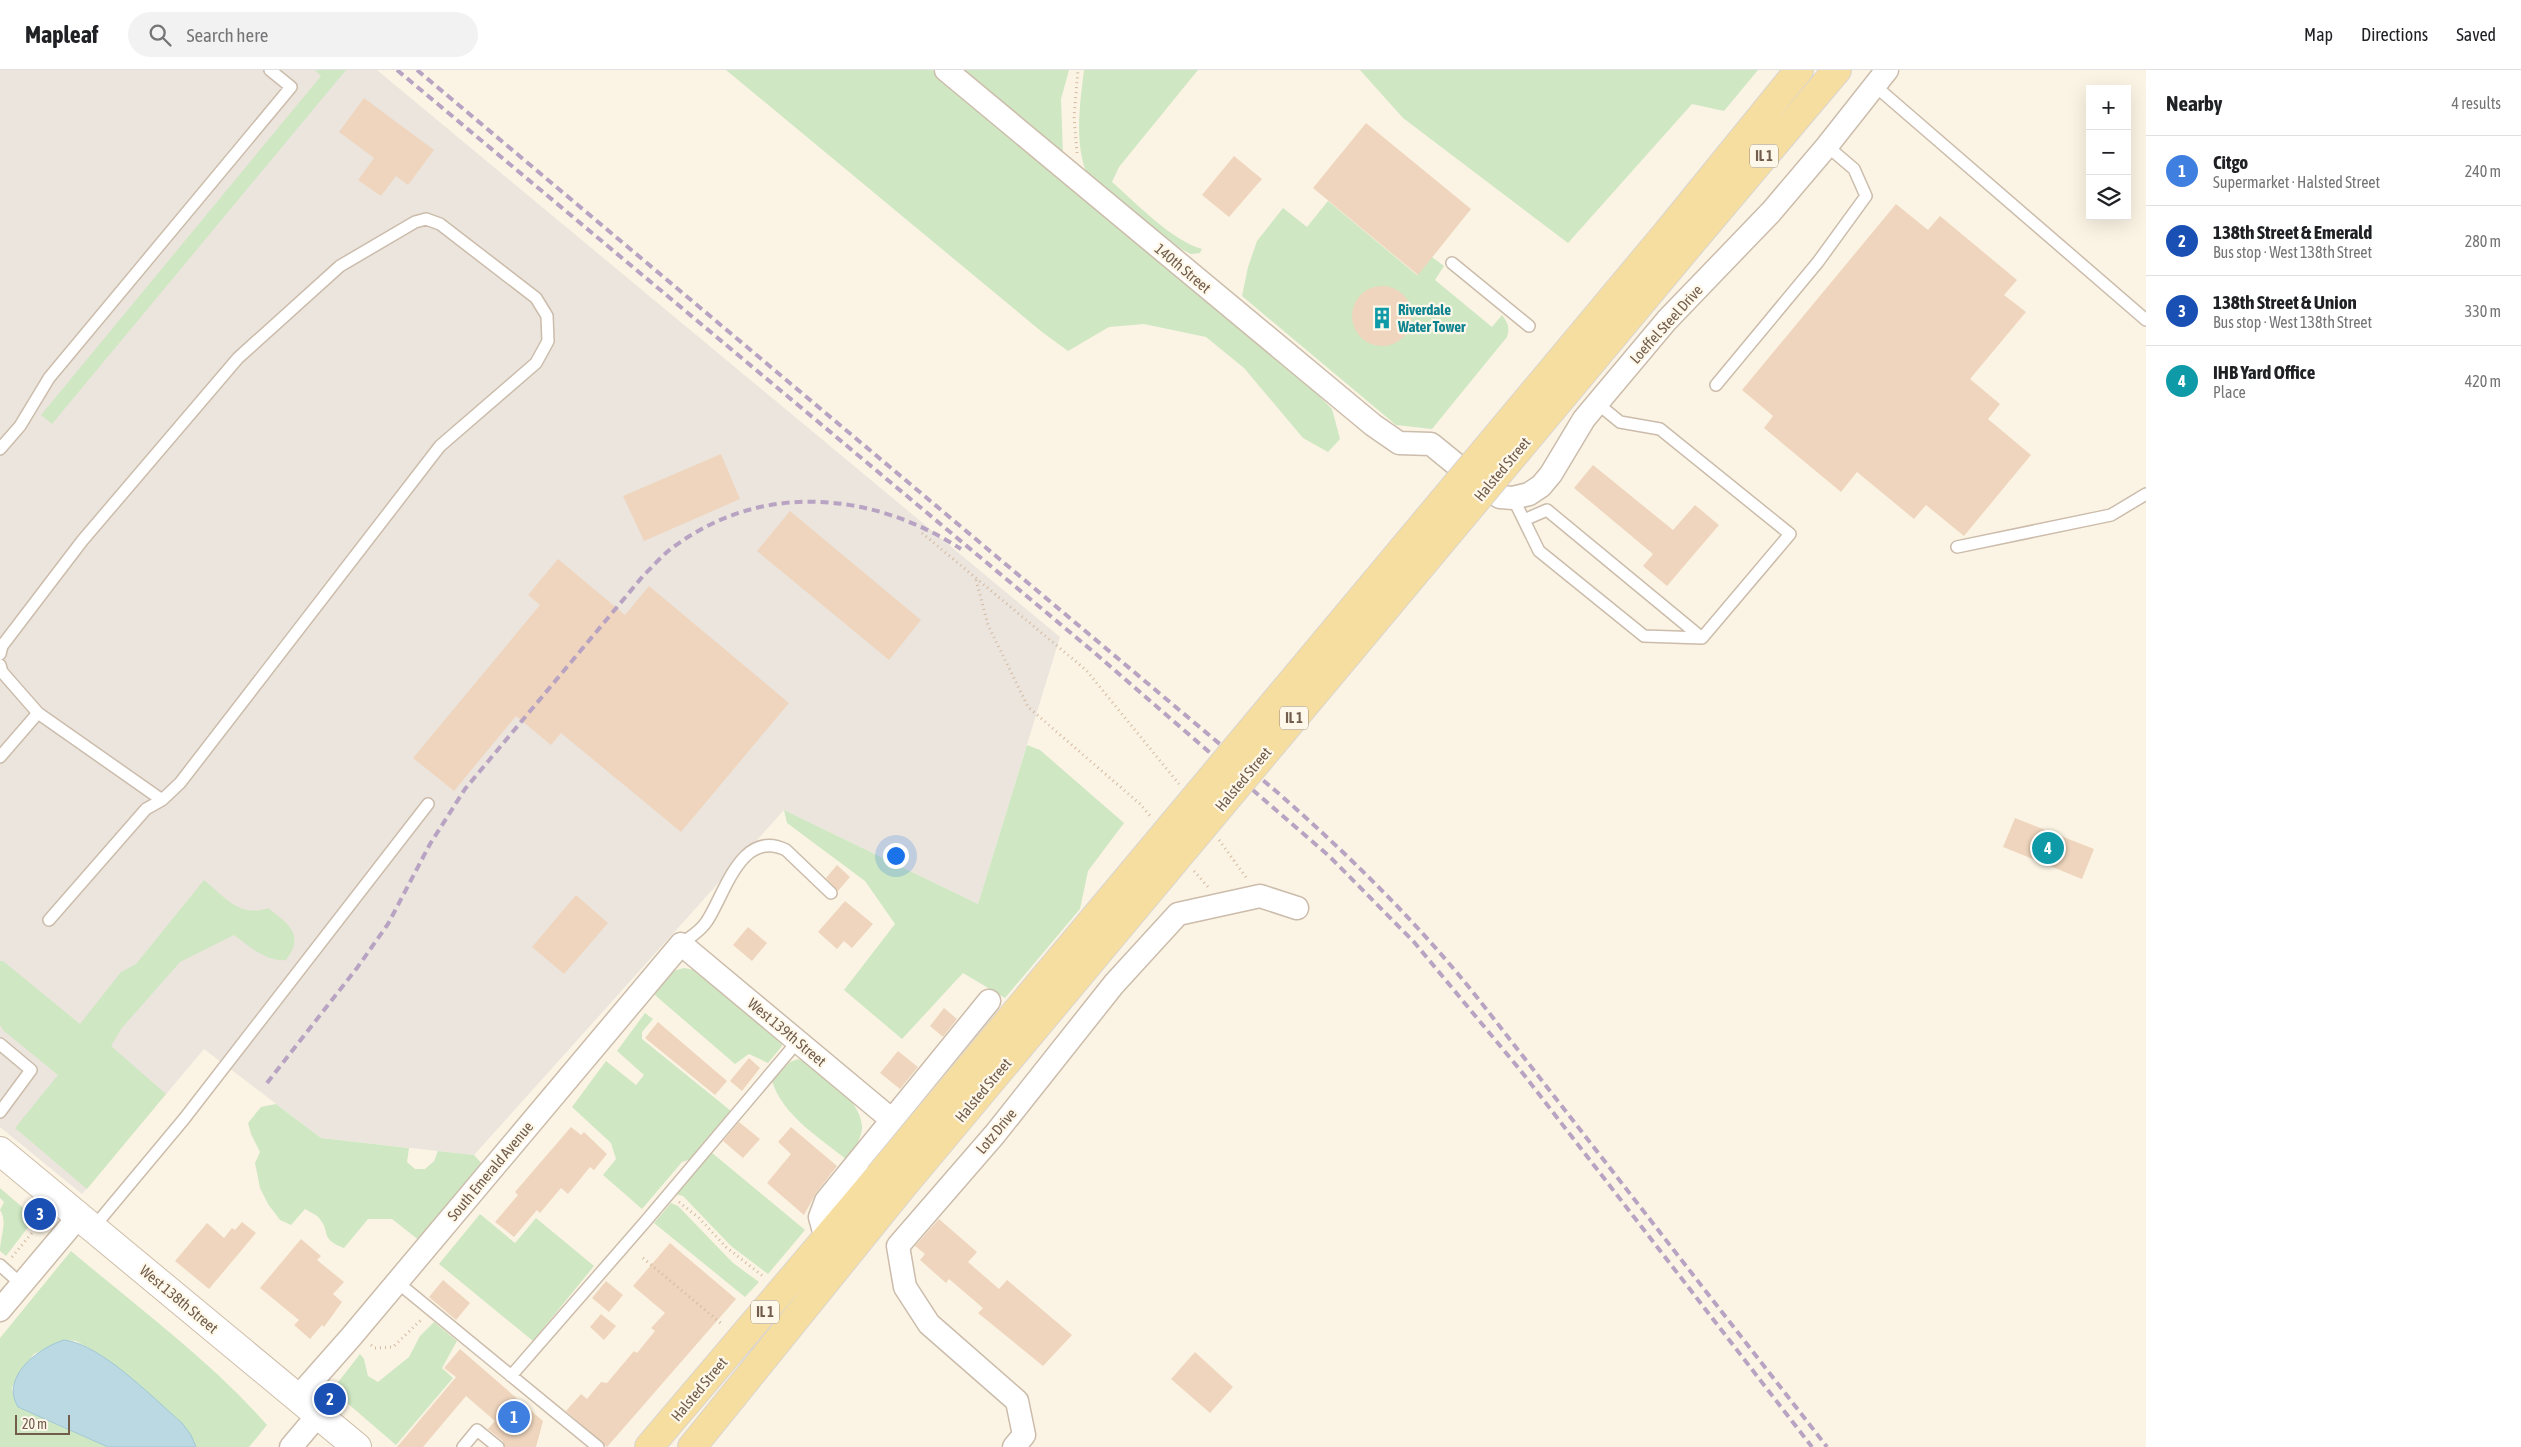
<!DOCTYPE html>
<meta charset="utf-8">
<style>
body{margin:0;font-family:"Asap Condensed",sans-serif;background:#f2f2f2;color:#202124}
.controls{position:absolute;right:15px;top:15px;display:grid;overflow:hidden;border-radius:0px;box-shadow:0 5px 20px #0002}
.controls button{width:45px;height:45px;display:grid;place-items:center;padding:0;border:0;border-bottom:1px solid #e0e0e0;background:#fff;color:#202124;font:25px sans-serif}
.scale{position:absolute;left:15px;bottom:12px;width:55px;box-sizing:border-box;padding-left:5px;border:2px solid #725c4b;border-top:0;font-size:14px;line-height:18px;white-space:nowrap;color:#725c4b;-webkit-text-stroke:4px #fef8ea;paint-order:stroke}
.you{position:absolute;left:895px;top:785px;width:18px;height:18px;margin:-12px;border:4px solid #fff;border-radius:50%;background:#1a73e8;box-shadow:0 0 0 8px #1a73e833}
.badge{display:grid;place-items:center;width:32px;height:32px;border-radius:50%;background:#2563eb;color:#fff;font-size:16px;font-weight:700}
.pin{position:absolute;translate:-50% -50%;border:2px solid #fff;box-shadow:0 1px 5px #0006}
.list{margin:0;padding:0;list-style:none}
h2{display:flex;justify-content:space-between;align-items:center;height:65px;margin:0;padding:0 20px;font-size:21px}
h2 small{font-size:16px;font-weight:400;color:#757577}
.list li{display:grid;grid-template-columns:32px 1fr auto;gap:15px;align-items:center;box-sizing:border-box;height:70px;padding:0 20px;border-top:1px solid #e0e0e0}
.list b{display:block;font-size:19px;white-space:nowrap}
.list p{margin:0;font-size:16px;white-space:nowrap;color:#757577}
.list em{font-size:16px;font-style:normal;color:#757577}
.icon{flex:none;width:28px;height:28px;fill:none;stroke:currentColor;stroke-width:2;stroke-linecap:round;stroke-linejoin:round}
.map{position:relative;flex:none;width:2146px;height:1377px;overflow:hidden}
header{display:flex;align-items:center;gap:30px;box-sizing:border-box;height:70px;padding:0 25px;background:#fff;border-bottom:1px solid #e0e0e0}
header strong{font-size:24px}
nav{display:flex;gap:28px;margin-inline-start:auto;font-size:18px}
.search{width:350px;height:45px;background:#f2f2f2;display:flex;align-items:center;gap:12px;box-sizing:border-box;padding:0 18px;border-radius:28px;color:#757577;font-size:19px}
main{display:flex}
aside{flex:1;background:#fff}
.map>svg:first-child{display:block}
.industrial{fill:#ebe5de}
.green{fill:#cfe7c3}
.water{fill:#bad9e3;stroke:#a0c8d4}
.building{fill:#efd5bd}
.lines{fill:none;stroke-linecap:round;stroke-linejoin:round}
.lane-casing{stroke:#ccbcab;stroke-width:14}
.street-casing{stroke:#ccbcab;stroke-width:25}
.secondary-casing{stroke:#cebda9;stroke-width:30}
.primary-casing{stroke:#dad5d0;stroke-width:30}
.path{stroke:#d3b9a0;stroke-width:3;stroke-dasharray:1 4;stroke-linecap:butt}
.lane{stroke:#fff;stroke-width:11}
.street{stroke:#fff;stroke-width:22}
.secondary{stroke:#fff;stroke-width:28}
.primary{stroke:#f6dea0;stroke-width:28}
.rail{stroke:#b8a3c3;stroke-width:4;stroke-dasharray:8 5;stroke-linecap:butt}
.primary-bridge-casing{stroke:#dad5d0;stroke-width:30;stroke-linecap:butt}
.primary-bridge{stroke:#f6dea0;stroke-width:28}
.labels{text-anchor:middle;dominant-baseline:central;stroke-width:4.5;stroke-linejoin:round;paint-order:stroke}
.shield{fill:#fef8ea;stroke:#9c8b7b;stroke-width:1}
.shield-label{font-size:14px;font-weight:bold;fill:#725c4b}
.street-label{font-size:15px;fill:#725c4b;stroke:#fef8ea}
.culture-label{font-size:15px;font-weight:bold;fill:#0d838f;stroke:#fef8ea;text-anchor:start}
</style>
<header>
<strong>Mapleaf</strong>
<div class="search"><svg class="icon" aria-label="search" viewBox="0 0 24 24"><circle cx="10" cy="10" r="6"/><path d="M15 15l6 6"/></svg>Search here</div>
<nav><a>Map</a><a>Directions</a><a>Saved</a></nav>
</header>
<main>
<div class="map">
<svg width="2146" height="1377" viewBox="0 0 2146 1377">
<rect width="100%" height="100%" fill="#fbf4e4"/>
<path class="industrial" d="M0 0H377L1060 567 978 834 784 740 474 1085 321 1068 204 979 82 1124 0 1057Z"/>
<path class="green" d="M315 0H346L52 354 41 345 321 6Z
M726 0H932L1281 288 1332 339 1340 369 1328 382 1303 368 1244 298 1206 267 1144 254 1109 257 1068 281 1042 262Z
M963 0H1069L1061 29 1063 85Z
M1084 0H1198L1119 97 1112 112C1136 133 1171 170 1202 179L1200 183 1191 184 1179 178 1087 104C1074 73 1080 33 1084 0Z
M1360 0H1758L1724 41 1692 34 1568 173 1403 48Z
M1328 131 1417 205 1432 187 1444 196 1435 210 1492 257 1502 245C1508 253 1510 258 1507 267L1432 359 1396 355 1242 226 1248 197 1257 171 1283 138 1307 157Z
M1027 675 1040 680 1124 753 1088 801 1080 839 1005 928 963 903 902 969 844 920 895 854 865 811 787 753 784 740 978 834Z
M204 810C225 827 239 848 268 838 287 853 306 864 286 890 266 892 249 876 234 865L180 892 121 959 111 976 166 1024 87 1119 15 1058 58 1005 4 961 0 955V891H3L80 954 121 902 136 894Z
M684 898 695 900 781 971 782 976 768 993 749 984 735 994 656 926 653 921 666 903Z
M645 943 653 949 642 962V969L731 1041 691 1089 682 1092 642 1139 603 1105 616 1089 611 1073 572 1037 606 991 636 1015 644 1005 617 981Z
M798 989C821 998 863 1032 862 1058 861 1070 853 1081 847 1090 820 1068 783 1046 772 1011L790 992Z
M276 1034 321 1068 409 1078 407 1092 415 1099H425L434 1091 438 1081 474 1085 483 1095 420 1171 392 1149H368L344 1178C319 1169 331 1161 319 1148 316 1144 309 1142 305 1139L291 1155 280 1150 268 1134 260 1118 255 1093 260 1082 251 1064 248 1053 261 1037Z
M711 1082 805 1160 768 1204 731 1176 683 1126 675 1124Z
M0 1118 35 1148 6 1186 0 1181C0 1167 8 1152 0 1140L4 1132 0 1128Z
M671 1133 678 1136 733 1193 759 1212 745 1227 654 1153Z
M480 1144 515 1173 536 1148 594 1196 533 1271 439 1194Z
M71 1181C137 1237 210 1290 267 1355L249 1377H196L182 1353 101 1285 76 1271 64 1270 34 1284 18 1305 12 1318 18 1337 108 1377H0V1268Z
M434 1252 457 1271 442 1298 453 1308 396 1375 332 1320 360 1284 364 1289 368 1306 378 1312 409 1287 420 1266Z"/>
<path class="water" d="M64 1270C101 1274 153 1328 182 1353L191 1365 196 1377H108L18 1337C0 1307 38 1278 64 1270Z"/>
<path class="building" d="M364 28 434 80 408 115 396 106 381 126 358 110 374 88 339 62Z
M1366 53 1471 139 1418 205 1313 118Z
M1234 86 1262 109 1229 147 1202 125Z
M1896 134 1928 160 1940 146 2017 210 2004 225 2026 242 1970 309 2000 334 1988 349 2031 385 1964 466 1926 435 1914 449 1857 402 1841 422 1764 358 1773 346 1742 320Z
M1352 246a30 30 0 1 1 60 0a30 30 0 1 1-60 0Z
M721 384 740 429 644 471 623 426Z
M1593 395 1673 460 1695 435 1719 455 1667 516 1643 496 1653 484 1574 418Z
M790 441 921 550 889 590 757 481Z
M558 489 625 545 649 516 789 633 681 762 561 663 551 675 516 646 454 721 413 688 540 535 528 525Z
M2015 748 2094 779 2082 809 2003 777Z
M837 795 850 807 838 821 826 808Z
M576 825 608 853 564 904 532 877Z
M845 831 873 854 852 878 844 871 837 879 818 862Z
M748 857 767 873 752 891 733 875Z
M944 938 957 949 943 967 930 956Z
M658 952 727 1011 715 1025 645 968Z
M898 981 918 997 900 1019 880 1003Z
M749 988 760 998 742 1021 730 1011Z
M739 1052 760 1069 743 1088 723 1071Z
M571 1057 581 1065 584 1062 607 1084 594 1100 590 1097 568 1124 561 1118 540 1143 537 1140 514 1167 495 1152 518 1125 515 1122Z
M791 1057 837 1096 816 1123 804 1145 767 1113 791 1084 778 1072Z
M939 1149 977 1182 968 1192 999 1219 1007 1210 1072 1265 1043 1296 978 1243 983 1238 949 1209 946 1213 920 1190 925 1184 915 1176Z
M242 1152 256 1163 209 1219 175 1191 207 1153 224 1168 232 1158 235 1160Z
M301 1169 321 1186 317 1190 344 1212 333 1224 342 1232 324 1257 322 1255 310 1269 294 1255 299 1250 260 1218Z
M670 1173 736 1229 607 1377 566 1341 581 1324 587 1329 601 1312 607 1313 634 1281 637 1283 655 1261 651 1258 665 1243 633 1216Z
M443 1210 470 1233 456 1250 429 1227Z
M606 1211 623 1225 609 1242 592 1228Z
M601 1244 616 1256 604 1270 590 1257Z
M460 1279 543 1351 536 1377H505L503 1371 488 1359 495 1351 466 1326 423 1377H397L456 1307 444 1298Z
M1195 1282 1233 1317 1210 1343 1171 1309Z"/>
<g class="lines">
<g class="lane-casing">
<path id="lane" d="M1874 15 2146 250
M1452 193 1529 256
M1716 315 1818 192 1866 126 1854 99 1827 76
M0 379 20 356 49 308 291 17 270 0
M1513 428 1539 481 1644 566 1702 568 1790 464 1660 359 1620 352 1598 334
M1524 450 1547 440 1702 568
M1957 477 2111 445 2146 424
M0 584 2 576 82 471 238 288 340 196 415 152 426 149 440 154 536 228 547 246 548 271 536 293 440 376 180 713 162 730 38 643 2 602 0 595
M0 687 38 643
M49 850 146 739 162 730
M681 874C690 867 701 861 707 851 725 824 741 758 786 780L831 823
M0 974 31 1000 0 1042
M93 1158 184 1049 428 734
M0 1195 21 1214
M397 1212 598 1377
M511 1306 645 1152 798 971
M463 1377 477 1360 498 1377"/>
</g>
<g class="street-casing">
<path id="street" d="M946 0 1373 355 1399 373 1431 374 1485 418 1500 427 1513 428 1529 424 1541 416 1551 404 1584 349 1667 250 1771 142 1827 76 1887 0
M826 1169 820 1147 826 1131 989 931
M0 1240 79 1146
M298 1327 351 1267 681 874 892 1050
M291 1377 318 1345
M1014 1377 1024 1365 1017 1331 929 1254 905 1217 898 1176 995 1064 1114 914 1178 844 1260 826 1297 838"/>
</g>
<g class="secondary-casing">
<path id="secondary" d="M0 1081 357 1377"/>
</g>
<g class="primary-casing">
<path id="primary" d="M1670 159 1799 0
M1691 173 1837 0
M649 1377 879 1106
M692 1377 898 1122"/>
</g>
<path class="path" d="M1077 83 1074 47 1078 0
M922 463 1086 600 1179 714
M976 510 988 555 1028 637 1140 734 1151 747
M1219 770 1248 810
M1194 801 1208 817
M679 1132 699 1148 726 1177 764 1207
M12 1187 45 1147
M643 1188 723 1255
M371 1275 375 1278 393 1277 422 1249"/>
<use href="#lane" class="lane"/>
<use href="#street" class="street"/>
<use href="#secondary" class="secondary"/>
<use href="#primary" class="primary"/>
<path class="rail" d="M397 0 1096 584 1329 786 1414 872 1521 1001 1812 1377
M417 0 1277 722C1351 787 1419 854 1480 931L1827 1377
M267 1013 357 898 388 854 430 774 465 719 643 506C651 498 659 489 667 482 756 411 870 420 961 479"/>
<g class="primary-bridge-casing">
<path id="primary-bridge" d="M879 1106 1670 159
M898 1122 1691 173"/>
</g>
<use href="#primary-bridge" class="primary-bridge"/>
</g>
<defs>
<g id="building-bare" transform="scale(1.725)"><path d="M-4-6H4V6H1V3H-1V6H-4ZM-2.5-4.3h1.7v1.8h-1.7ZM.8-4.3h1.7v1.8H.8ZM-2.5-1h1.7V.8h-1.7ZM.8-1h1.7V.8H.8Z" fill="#0f9aa8" stroke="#fef8ea" stroke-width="2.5" paint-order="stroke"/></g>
</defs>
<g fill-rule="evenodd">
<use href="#building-bare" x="1382" y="248"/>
</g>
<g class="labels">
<g class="shield">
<rect x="1750" y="74.5" width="28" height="23" rx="4"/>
<rect x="1280" y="636.5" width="28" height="23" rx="4"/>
<rect x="751" y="1230.5" width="28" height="23" rx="4"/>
</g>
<g class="shield-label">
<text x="1764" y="86">IL 1</text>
<text x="1294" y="648">IL 1</text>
<text x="765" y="1242">IL 1</text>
</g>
<g class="street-label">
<text transform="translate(1183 198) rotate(40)">140th Street</text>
<text transform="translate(1666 254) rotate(-48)">Loeffel Steel Drive</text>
<text transform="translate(1502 399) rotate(-50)">Halsted Street</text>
<text transform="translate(1243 709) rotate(-50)">Halsted Street</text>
<text transform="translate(787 962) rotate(40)">West 139th Street</text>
<text transform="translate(983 1020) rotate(-50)">Halsted Street</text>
<text transform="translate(996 1061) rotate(-50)">Lotz Drive</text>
<text transform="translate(490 1101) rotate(-50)">South Emerald Avenue</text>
<text transform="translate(179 1229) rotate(40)">West 138th Street</text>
<text transform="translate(699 1319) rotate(-50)">Halsted Street</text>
</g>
<g class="culture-label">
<text x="1398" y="239">Riverdale<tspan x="1398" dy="17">Water Tower</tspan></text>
</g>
</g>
</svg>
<div class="controls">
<button>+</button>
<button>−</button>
<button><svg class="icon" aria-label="layers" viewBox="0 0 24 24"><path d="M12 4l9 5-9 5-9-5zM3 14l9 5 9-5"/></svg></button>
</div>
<div class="scale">20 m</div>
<div class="you"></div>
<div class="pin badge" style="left:514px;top:1347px;background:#3f7fe0">1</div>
<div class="pin badge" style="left:330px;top:1329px;background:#1a4fb4">2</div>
<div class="pin badge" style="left:40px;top:1144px;background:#1a4fb4">3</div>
<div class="pin badge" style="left:2048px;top:778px;background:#0f9aa8">4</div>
</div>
<aside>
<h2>Nearby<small>4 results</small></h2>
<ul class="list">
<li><span class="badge" style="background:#3f7fe0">1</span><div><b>Citgo</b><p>Supermarket · Halsted Street</p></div><em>240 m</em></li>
<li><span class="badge" style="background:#1a4fb4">2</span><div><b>138th Street &amp; Emerald</b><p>Bus stop · West 138th Street</p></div><em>280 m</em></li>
<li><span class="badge" style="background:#1a4fb4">3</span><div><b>138th Street &amp; Union</b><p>Bus stop · West 138th Street</p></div><em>330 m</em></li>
<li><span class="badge" style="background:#0f9aa8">4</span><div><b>IHB Yard Office</b><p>Place</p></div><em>420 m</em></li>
</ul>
</aside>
</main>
